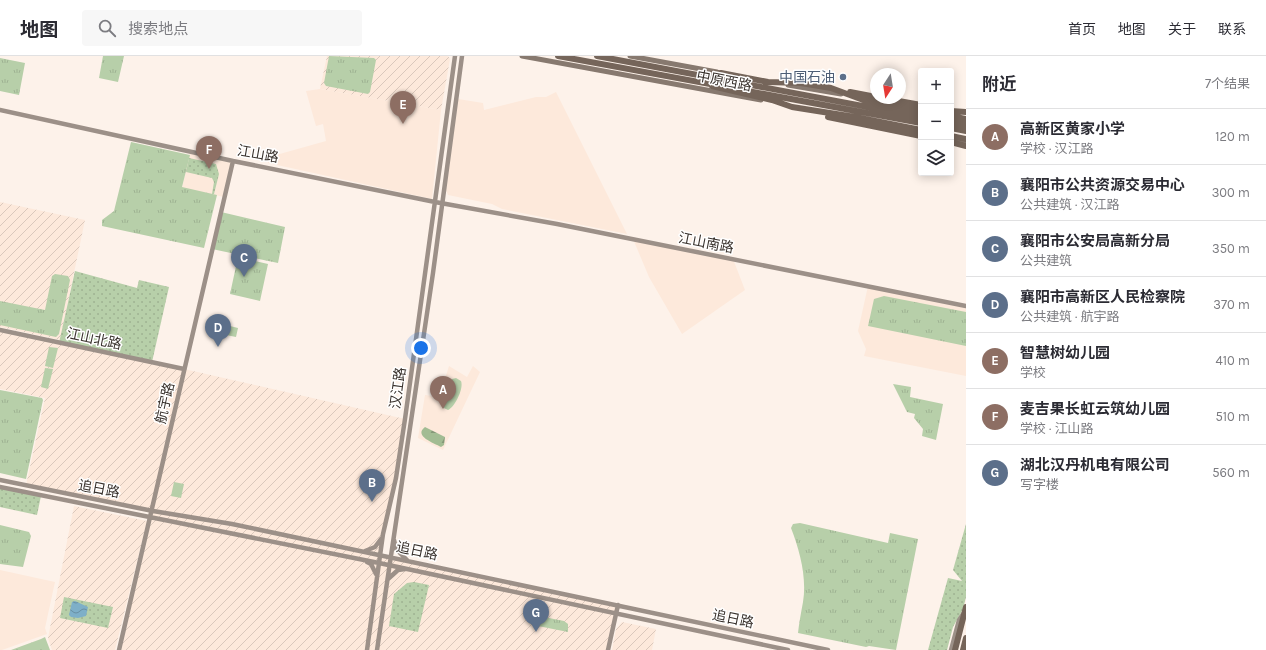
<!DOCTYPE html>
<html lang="zh">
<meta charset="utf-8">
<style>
body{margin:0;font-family:Karla,"Noto Sans SC",sans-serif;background:#f7f7f7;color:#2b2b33}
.controls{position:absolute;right:12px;top:12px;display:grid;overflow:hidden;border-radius:4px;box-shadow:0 2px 10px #0003}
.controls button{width:36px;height:36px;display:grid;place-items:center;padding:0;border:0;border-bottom:1px solid #e1e1e2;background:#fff;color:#2b2b33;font:20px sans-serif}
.compass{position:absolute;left:870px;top:12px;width:36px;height:36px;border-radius:50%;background:#fff;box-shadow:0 2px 10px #0003;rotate:192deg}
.you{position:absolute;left:421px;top:292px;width:14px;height:14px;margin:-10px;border:3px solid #fff;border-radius:50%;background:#1a73e8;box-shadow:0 0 0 6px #1a73e833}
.badge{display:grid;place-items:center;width:26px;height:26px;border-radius:50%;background:#057ca4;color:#fff;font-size:13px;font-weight:700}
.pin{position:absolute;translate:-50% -33px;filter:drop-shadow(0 1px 2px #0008)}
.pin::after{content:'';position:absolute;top:21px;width:14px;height:12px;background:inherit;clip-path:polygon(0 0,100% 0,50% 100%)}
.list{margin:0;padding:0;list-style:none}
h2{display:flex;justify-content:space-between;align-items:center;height:52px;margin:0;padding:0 16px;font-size:17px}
h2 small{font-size:13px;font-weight:400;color:#7c7c81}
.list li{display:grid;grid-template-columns:26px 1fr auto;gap:12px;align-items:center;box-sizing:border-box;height:56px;padding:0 16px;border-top:1px solid #e1e1e2}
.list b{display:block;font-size:15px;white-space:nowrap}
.list p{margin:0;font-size:13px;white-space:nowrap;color:#7c7c81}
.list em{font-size:13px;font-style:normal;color:#7c7c81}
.icon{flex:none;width:22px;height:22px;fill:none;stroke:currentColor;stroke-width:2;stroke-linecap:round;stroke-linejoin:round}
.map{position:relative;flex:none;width:966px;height:594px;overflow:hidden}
header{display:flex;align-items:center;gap:24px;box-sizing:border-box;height:56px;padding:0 20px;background:#fff;border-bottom:1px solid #e1e1e2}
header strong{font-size:19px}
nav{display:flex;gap:22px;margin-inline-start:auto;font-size:14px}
.search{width:280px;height:36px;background:#f7f7f7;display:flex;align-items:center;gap:10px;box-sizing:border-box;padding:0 14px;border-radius:4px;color:#7c7c81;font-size:15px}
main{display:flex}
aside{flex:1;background:#fff}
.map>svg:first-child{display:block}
.built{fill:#fde9db}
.industrial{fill:url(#industrial-furrows)}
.grass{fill:url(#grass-tufts)}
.forest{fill:url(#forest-firs)}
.park{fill:url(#park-dots)}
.garden{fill:#b7cfa9}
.water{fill:url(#water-waves)}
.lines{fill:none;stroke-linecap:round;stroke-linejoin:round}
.secondary{stroke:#9c9088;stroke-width:4.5}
.primary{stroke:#87796f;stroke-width:5}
.highway{stroke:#75655a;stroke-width:6}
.service-dot{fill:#5c6f8a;stroke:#fff;stroke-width:1.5}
.labels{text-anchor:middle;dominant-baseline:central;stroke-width:3;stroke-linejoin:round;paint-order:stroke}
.service-label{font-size:14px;fill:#4e5e75;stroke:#fff;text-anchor:end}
.street-label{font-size:14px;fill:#39322d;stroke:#fff}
</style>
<header>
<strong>地图</strong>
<div class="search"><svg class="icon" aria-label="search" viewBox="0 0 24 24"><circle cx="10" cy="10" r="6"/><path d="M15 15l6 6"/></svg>搜索地点</div>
<nav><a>首页</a><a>地图</a><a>关于</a><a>联系</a></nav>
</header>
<main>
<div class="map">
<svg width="966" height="594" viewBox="0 0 966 594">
<defs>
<pattern id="industrial-furrows" width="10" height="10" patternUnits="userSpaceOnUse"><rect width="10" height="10" fill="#fde9db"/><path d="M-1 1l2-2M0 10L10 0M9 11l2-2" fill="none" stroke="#dac8bc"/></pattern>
<pattern id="grass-tufts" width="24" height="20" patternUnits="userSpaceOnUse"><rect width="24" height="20" fill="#b7cfa9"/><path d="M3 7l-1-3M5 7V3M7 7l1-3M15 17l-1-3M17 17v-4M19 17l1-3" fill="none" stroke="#9eb292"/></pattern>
<pattern id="forest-firs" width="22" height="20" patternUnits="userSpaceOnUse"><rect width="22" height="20" fill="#a2bc93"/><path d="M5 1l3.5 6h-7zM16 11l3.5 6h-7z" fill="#859978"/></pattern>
<pattern id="park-dots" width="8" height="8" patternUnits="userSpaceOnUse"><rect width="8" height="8" fill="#b7cfa9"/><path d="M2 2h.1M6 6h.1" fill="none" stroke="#9eb292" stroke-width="1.8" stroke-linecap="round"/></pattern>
<pattern id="water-waves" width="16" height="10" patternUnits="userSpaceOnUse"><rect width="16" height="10" fill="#7eafc8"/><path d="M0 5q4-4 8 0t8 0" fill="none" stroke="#688fa3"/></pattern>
</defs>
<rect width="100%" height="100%" fill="#fdf2ea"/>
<path class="built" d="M320 33 441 54 432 143 268 107 269 101 326 85 323 68 316 70 306 35Z
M556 36 627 178 502 153 492 148 448 139 446 134 458 43 483 47 484 54 536 41H546Z
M190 96 233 105 224 141 182 132Z
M633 183 733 203 745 234 682 278 649 221Z
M868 230 966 250V320L864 300 866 293 858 275Z
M449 310 467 321 473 310 480 316 443 394 418 382 425 339 432 340 434 331 442 332Z
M0 514 55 526 45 572 47 578 2 594H0Z"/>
<path class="industrial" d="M327 0H448L450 3 441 54 320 33Z
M0 146 85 164 60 284 0 271Z
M0 274 184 313 405 363 380 499 618 549 608 594H119L152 455 26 429 45 342 0 333Z
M74 450 147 465 115 594H52L48 582Z
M622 566 656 573 652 594H612L616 573Z"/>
<path class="grass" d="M103 0H124L118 26 99 22Z
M329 0 374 2 376 4 370 36 368 38 326 30 324 27Z
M0 2 25 7 19 39 0 35Z
M131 86 190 99 182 131 217 139 204 192 102 170V164L114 155Z
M221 156 285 171 278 207 212 193Z
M238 201 268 208 260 245 230 238Z
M55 218 68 220 70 224 59 278 56 281 0 269V245L45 254 52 220Z
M884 240 966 256V290L868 270 874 243Z
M893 328 911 331 910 341 943 348 936 384 922 380 923 373 914 362 915 358 907 356Z
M0 334 42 342 43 344 26 423 0 417Z
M800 467 888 487 890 477 918 483 896 594 869 590 866 591 798 577C799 567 801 557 803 546 807 522 800 495 791 472L793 468Z
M0 469 29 476 31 480 23 511 0 508Z
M534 559 564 565 568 568V576L533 569Z
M45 581 50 594H11L41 583Z"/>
<path class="forest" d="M425 371 445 381 444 389 441 391C434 387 413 380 425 371Z"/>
<path class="park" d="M189 102 216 108 219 118 214 138H212L214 126 212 122 186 116Z
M75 215 137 232 139 224 169 231 152 306 59 287Z
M0 431 41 440 37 459 0 451Z
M966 468V541L963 553 953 571 947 594H928L948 522 962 525 953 514Z
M414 526 429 529 418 576 389 570 394 538 407 527Z
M64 541 113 551 108 572 60 562Z"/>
<path class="garden" d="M218 267 238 272 236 281 216 277Z
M49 291 58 292 53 312 45 310Z
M45 312 53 313 48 333 41 331Z
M456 322 461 325C464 332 455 351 448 354L442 351 441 346 452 323Z
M174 426 184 428 181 442 171 440Z"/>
<path class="water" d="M75 545 88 551 86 560 78 562 71 561 69 559 72 546Z"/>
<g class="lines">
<path class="secondary" d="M0 54 233 105 435 146 557 168 966 250
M0 274 184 313
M0 424 153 455 232 468 828 594
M0 431 379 507 788 594
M394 484 396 493 407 504
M365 495 375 491 381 483
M367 506 371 508 376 518
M388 523 398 514 405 513
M119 594 233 105
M367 594 383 478 396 422 405 363 455 0
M377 594 433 217 462 0
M608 594 618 549
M951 594 959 564 963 558"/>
<path class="primary" d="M522 0 761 44
M630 0 717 16
M788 29 841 38
M956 85 966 87"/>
<path class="highway" d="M558 0 921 67
M597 0 921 61
M709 18 721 17 768 26 801 27 831 32 866 45 921 55
M712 30 772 44 792 51 855 61 921 74
M850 36 876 41
M882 42 921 49
M951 55 966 56
M951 60 966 63
M828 61 921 80
M951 66 966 69
M951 72 966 75
M951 80 966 83
M951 86 966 90
M955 594 966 551
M963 594 966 582"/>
</g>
<circle class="service-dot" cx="843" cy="21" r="4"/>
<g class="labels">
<g class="service-label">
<text x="835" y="21">中国石油</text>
</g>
<g class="street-label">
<text transform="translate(724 25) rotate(11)">中原西路</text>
<text transform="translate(258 98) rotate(10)">江山路</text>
<text transform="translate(706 187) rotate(11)">江山南路</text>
<text transform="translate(94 283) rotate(12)">江山北路</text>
<text transform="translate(398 332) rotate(-82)">汉江路</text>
<text transform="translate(165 347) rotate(-77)">航宇路</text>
<text transform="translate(99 433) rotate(11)">追日路</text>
<text transform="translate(417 495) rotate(12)">追日路</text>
<text transform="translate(733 563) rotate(12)">追日路</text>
</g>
</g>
</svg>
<div class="controls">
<button>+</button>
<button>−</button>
<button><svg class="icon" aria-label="layers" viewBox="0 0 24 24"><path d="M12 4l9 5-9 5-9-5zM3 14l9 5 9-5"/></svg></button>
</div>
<svg class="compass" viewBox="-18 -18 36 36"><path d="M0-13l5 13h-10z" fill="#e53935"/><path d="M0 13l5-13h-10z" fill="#7c7c81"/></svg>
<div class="you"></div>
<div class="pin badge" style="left:443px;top:353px;background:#8d6e63">A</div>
<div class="pin badge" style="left:372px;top:446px;background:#5c6f8a">B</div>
<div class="pin badge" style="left:244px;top:221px;background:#5c6f8a">C</div>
<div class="pin badge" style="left:218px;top:291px;background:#5c6f8a">D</div>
<div class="pin badge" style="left:403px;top:68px;background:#8d6e63">E</div>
<div class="pin badge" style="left:209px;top:113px;background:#8d6e63">F</div>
<div class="pin badge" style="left:536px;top:576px;background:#5c6f8a">G</div>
</div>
<aside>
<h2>附近<small>7个结果</small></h2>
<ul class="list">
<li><span class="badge" style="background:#8d6e63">A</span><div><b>高新区黄家小学</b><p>学校 · 汉江路</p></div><em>120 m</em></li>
<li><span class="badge" style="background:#5c6f8a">B</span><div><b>襄阳市公共资源交易中心</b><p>公共建筑 · 汉江路</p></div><em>300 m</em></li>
<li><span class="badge" style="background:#5c6f8a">C</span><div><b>襄阳市公安局高新分局</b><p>公共建筑</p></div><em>350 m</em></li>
<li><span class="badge" style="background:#5c6f8a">D</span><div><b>襄阳市高新区人民检察院</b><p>公共建筑 · 航宇路</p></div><em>370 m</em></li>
<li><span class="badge" style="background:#8d6e63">E</span><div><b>智慧树幼儿园</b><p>学校</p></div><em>410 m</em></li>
<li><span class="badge" style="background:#8d6e63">F</span><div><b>麦吉果长虹云筑幼儿园</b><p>学校 · 江山路</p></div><em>510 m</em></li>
<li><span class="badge" style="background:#5c6f8a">G</span><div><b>湖北汉丹机电有限公司</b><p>写字楼</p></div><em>560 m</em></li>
</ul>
</aside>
</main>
